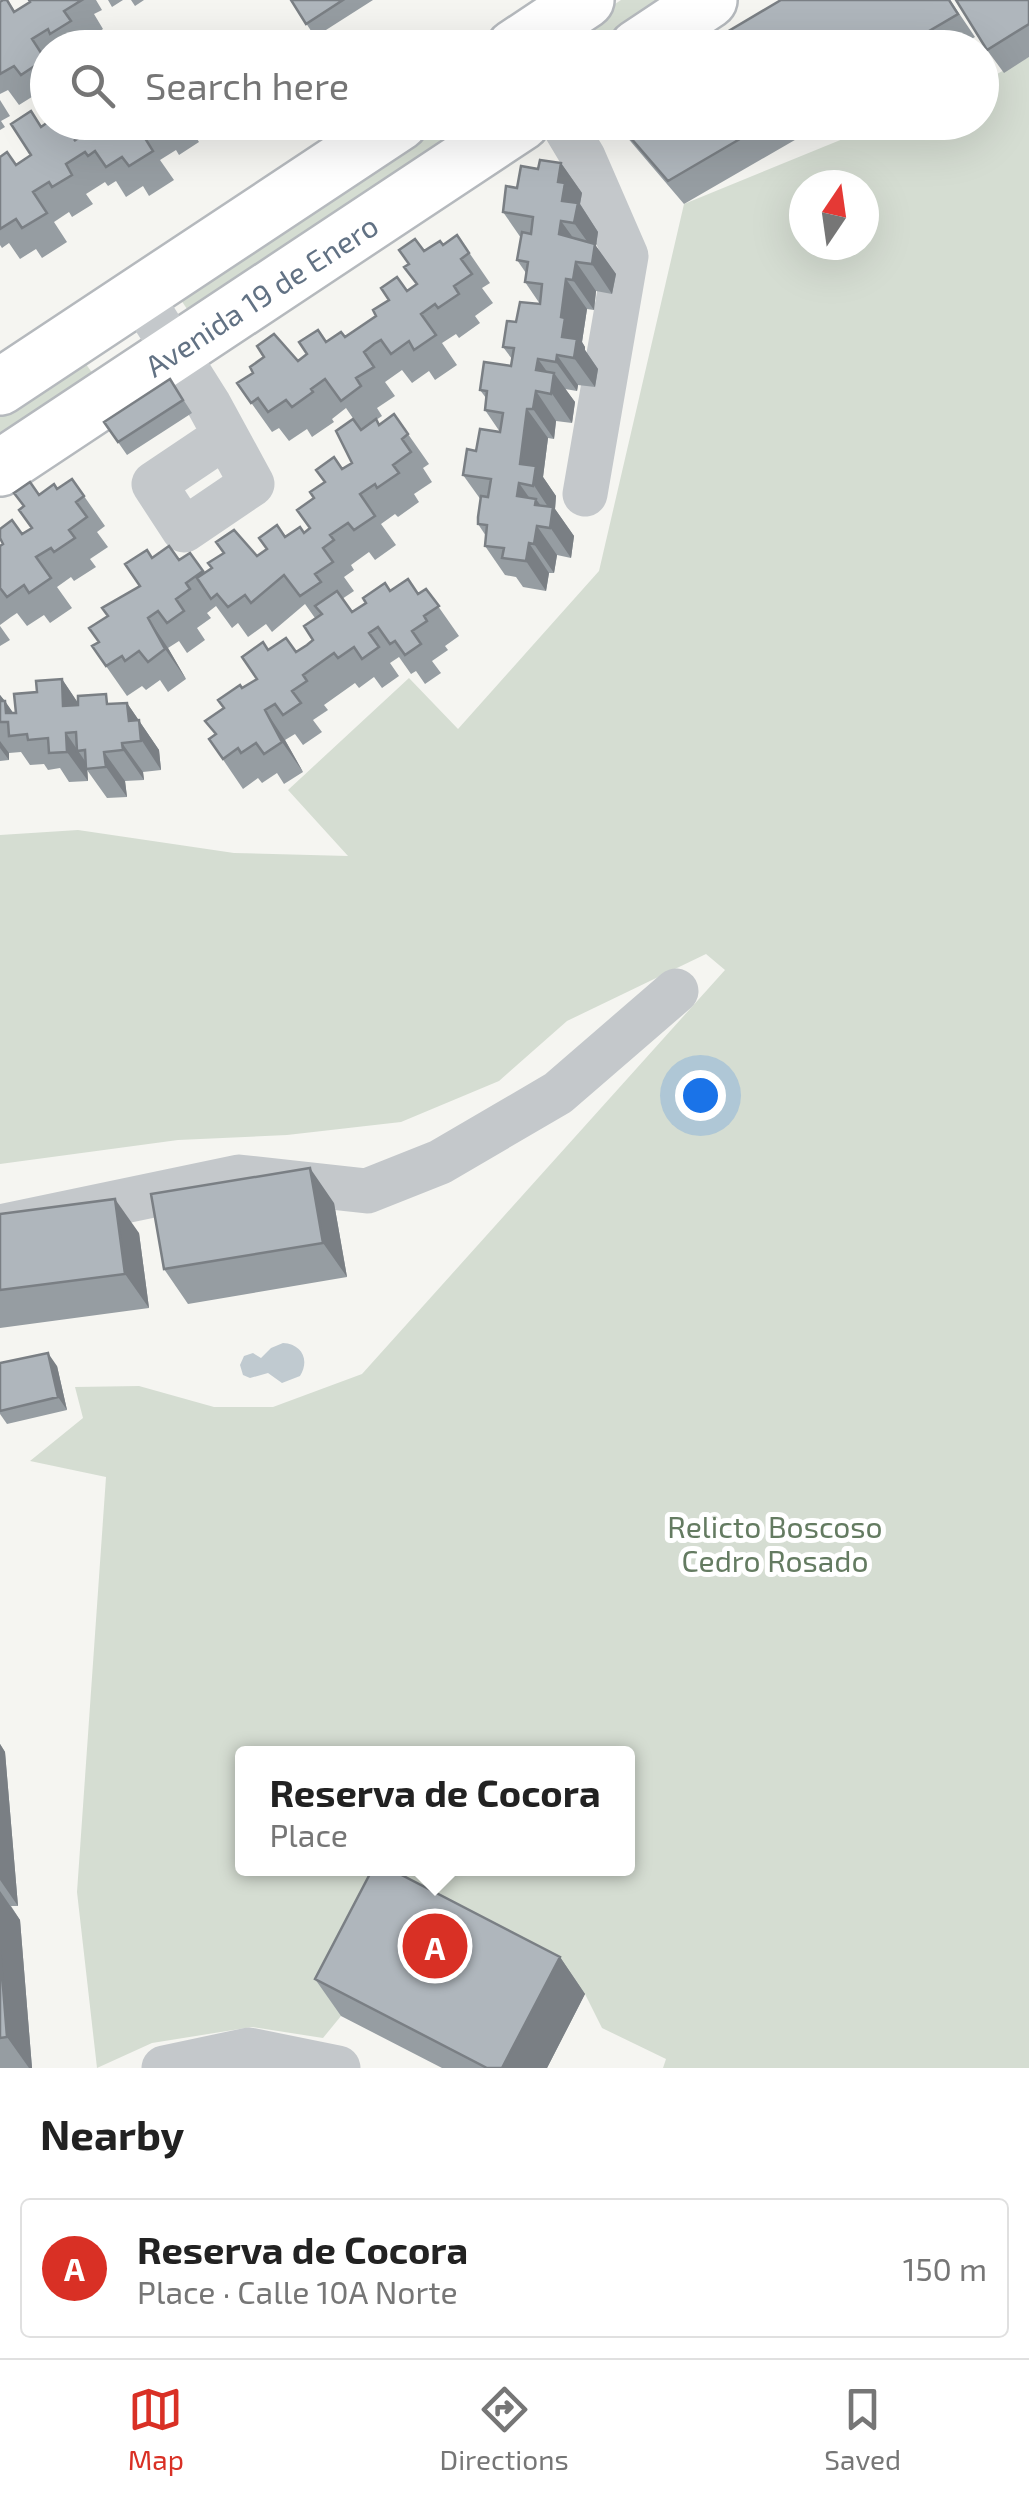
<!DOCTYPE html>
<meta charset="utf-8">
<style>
body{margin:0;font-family:"Exo 2",sans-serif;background:#f2f2f2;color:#222}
.compass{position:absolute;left:789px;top:170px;width:90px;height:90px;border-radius:50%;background:#fff;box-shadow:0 10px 40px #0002;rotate:13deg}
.you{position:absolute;left:700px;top:1095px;width:35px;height:35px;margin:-25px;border:8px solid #fff;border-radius:50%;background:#1a73e8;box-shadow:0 0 0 15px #1a73e833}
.badge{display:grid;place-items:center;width:65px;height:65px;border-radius:50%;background:#d93025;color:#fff;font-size:32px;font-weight:700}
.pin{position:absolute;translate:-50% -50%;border:5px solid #fff;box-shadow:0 2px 10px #0006}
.popup{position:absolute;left:235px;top:1746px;width:400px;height:130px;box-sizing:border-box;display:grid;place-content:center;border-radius:10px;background:#fff;filter:drop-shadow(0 2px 8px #0005);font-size:32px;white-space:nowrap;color:#767676}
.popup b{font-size:38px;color:#222}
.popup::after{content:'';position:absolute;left:50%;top:100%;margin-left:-20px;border:20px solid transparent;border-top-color:#fff}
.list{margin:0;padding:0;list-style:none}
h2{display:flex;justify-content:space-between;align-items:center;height:130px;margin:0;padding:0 40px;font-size:42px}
h2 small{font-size:32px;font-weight:400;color:#767676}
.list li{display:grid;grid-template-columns:65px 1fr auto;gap:30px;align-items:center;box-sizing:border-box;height:140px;margin:0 20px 20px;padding:0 20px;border:2px solid #e0e0e0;border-radius:10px}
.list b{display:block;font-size:38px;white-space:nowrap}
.list p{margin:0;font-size:32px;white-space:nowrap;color:#767676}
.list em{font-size:32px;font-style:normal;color:#767676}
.icon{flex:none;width:55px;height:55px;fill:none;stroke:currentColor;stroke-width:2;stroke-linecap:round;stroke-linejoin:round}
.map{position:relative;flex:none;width:1029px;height:2068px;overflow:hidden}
.search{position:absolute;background:#fff;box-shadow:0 10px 40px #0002;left:30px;right:30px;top:30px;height:110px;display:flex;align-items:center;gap:25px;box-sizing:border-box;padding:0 35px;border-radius:55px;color:#767676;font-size:38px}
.sheet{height:290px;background:#fff}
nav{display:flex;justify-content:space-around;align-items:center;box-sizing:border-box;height:140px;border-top:2px solid #e0e0e0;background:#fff;font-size:28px;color:#767676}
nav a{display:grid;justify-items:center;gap:5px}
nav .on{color:#d93025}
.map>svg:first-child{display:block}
.green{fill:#d5ddd2;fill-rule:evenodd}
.water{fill:#c0cad0}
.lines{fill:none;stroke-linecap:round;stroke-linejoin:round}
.major-casing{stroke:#b5b9bd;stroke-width:60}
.minor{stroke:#c4c8cb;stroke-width:45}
.major{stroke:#fff;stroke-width:55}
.wall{fill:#969da2}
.shaded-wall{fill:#7a7f84}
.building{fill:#afb6bc;stroke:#7a7f84;stroke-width:2.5}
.labels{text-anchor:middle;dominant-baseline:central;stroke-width:10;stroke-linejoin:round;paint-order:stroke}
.street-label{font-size:30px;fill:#627284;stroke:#fff}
.park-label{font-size:30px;fill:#647b61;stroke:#fff}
</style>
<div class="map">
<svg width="1029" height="2068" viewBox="0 0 1029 2068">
<rect width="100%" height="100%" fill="#f5f5f1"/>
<path class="green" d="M621 0H673L602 47 549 48Z
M1029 57V2068H663L666 2059 602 2028 585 1994 341 2016 323 2038 252 2027 152 2043 97 2068 77 1892 106 1477 30 1461 83 1418 75 1387 139 1386 214 1407H273L362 1374 725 970 706 954 567 1021 499 1081 401 1122 287 1135 178 1140 0 1164V835L78 830 234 853 348 856 288 790 409 678 458 729 599 571 684 204 882 123 982 122V82ZM804 185H864V245H804ZM242 1754H628V1868H242Z
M436 123H489L193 318 177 294Z
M80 356 96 378 0 437V405Z"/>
<path class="water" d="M283 1343C302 1344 310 1360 300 1376L282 1383 268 1373 250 1378 243 1375 240 1365 244 1356 253 1353 261 1358 271 1348Z"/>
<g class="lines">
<g class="major-casing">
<path id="major" d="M514 48 586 0
M637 48 709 0
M0 387 400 122
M0 468 522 122"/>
</g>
<path class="minor" d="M562 122 583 157 626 256 585 494
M139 294 209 405 252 484 184 530 154 484 224 437
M0 1227 239 1177 367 1191 440 1162 558 1093 676 991
M164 2068 249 2050 338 2068"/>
<use href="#major" class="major"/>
</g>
<path class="wall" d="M7 0 15 11 30 2 29 0H96L102 10 94 14 103 29 85 41 89 48H48V101L42 105 35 95 19 105 8 90 0 94V2Z
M108 0H123L112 7Z
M131 0H144L135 6Z
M291 0H373L315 37Z
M781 0H950L975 37 956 48H700Z
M1029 0V57L1004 73 987 50Z
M0 100 10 116 1 121 5 127 0 130Z
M76 122 84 134 90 122H207L193 132 199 142 179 155 176 150 160 160 174 180 149 196 143 186 126 197 116 181 108 186 105 182 86 194 93 204 72 217 69 212 54 222 67 242 42 258 36 249 20 259 9 243 2 248 0 245V157L16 165 31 155 42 126Z
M614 122H826L684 204Z
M561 163 582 193 580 204 598 232 596 246 616 274 612 294 596 291 594 310 587 309 582 342 585 347V350L598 369 595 387 578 385 577 391 565 389 575 402 572 423 556 421 554 439 548 438 543 477 556 496 555 509 574 536 571 558 557 555 554 573H549L546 591 523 587 516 577 505 575 485 546 486 536 478 524 481 500 463 475 476 451 500 432 485 410 486 398 480 390 511 366 512 359 503 347 516 322 540 304 525 282 526 273 517 260 521 238 503 212 517 188 538 169Z
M457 235 490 283 482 288 493 303 475 316 480 323 459 338 456 334 442 343 457 365 435 380 429 371 412 383 402 370 385 382 395 396 377 408 382 416 376 420 379 425 394 414 429 464 423 468 432 482 414 494 419 502 398 517 395 514 381 524 396 545 375 560 369 552 351 565 354 570 344 577 354 591 342 599 352 612 390 591 418 594 426 589 459 636 445 646 448 650 432 661 441 673 425 684 416 671 411 674 399 657 390 663 399 676 382 688 374 677 359 688 355 683 324 705 328 710 313 720 322 732 303 745 295 734 285 740 303 772 284 784 277 773 262 783 258 778 243 789 209 739 215 734 224 708 242 688 257 679 268 650 296 652 313 640 315 618 305 604 272 632 266 624 248 637 238 623 232 628 216 606 207 613 211 618 197 628 205 640 187 653 179 641 168 648 186 679 168 692 160 680 146 690 142 686 127 696 92 646 99 642 108 616 140 586 152 558 179 560 190 553 205 573 257 556 285 537 304 533 310 528 314 498 342 469 352 463 361 430 346 408 332 419 334 422 312 437 307 429 289 441 279 428 272 432 237 383 298 361 326 342 345 337 376 316 417 284 424 251 443 245Z
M170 379 192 413 127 455 104 422Z
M72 479 105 526 97 532 108 547 90 559 96 567 74 581 71 577 57 587 72 608 50 623 44 615 27 626 17 613 11 617 10 616 11 617 0 625V546L32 528 39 495 58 489Z
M0 626 10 640 0 646Z
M62 679 78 703H127L159 750 161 770 143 772 144 780 125 781 127 797 107 798 87 770 88 781 69 782 60 768 48 770 44 764 30 765 21 752 9 753V760L0 761V695L13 713H16L37 692Z
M334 1203 347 1277 188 1304 164 1269Z
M0 1214 139 1233 149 1308 0 1328Z
M0 1363 57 1366 67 1410 7 1424 0 1414Z
M0 1744 5 1752 18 1906H11L20 1920 32 2068H0Z
M560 1957 585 1994 547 2068H442L341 2016 315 1979Z"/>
<path class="shaded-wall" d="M561 163 582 193 580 204 598 232 596 246 616 274 612 294 592 264 594 251 574 223 562 201 558 182Z
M561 221 582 250 579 263 559 234Z
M576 262 596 291 594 310 573 280Z
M566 279 587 309 582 342 585 347V350L598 369 595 387 574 358 562 337 561 317Z
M557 355 578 385 577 391 556 362Z
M538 359 553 380 554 373 575 402 572 423 536 370Z
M536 391 556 421 554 439 533 409Z
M527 409 548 438 543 477 556 496 555 509 574 536 571 558 535 505 536 499 551 520 552 513 520 464Z
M519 483 540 513 517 496Z
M537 526 557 555 554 573 534 544Z
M529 543 549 573 546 591 526 561Z
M148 618 168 648 186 679 165 649Z
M62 679 82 709 63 706Z
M0 695 5 701 25 730 0 710Z
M127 703 159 750 161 770 129 721Z
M265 710 285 740 303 772 282 742Z
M66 733 87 764 88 781 67 752Z
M0 741 9 753V760L0 748Z
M122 743 143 772 144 780 123 750Z
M104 752 125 781 127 797 106 767Z
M310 1168 334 1203 347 1277 323 1243Z
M115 1199 139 1233 149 1308 125 1274Z
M48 1353 57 1366 67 1410 58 1397Z
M0 1744 5 1752 18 1906 0 1880Z
M0 1891 20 1920 32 2068H29L7 2037 0 1949Z
M560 1957 585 1994 547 2068H502Z"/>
<path class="building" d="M3 0H7L14 12 30 2 29 0H82L64 11 71 21 50 34 48 29 32 39 45 59 21 75 14 66 0 74V2Z
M291 0H343L306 24Z
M781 0H949L958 14 900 48H700Z
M956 0H1029V24L987 50Z
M31 111 41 127 48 122H76L82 133 74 141 85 134 81 129 90 122H152L140 130 153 151 129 166 122 157 106 167 95 151 88 156 85 152 66 164 72 175 52 187 49 182 33 192 47 213 22 228 16 219 0 229V157L7 152 16 165 31 155 11 124Z
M617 122H769L668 181Z
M540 160 561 163 558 182 565 183 562 201 578 203 574 223 561 221 559 234 595 244 592 264 576 262 573 280 566 279 561 317 565 318 562 337 577 339 574 358 557 355 556 362 538 359 536 370 554 373 551 394 536 391 533 409H527L520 464 536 466 533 486 519 483 517 496 536 499 535 505 553 507 550 528 537 526 534 544 529 543 526 561 502 558 504 548 485 546 487 525 478 524V517L481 496 488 497 491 479 463 475 467 449 476 451 480 429 500 432 503 413 485 410 487 391 480 390 484 362 511 366 514 348 503 347 507 321 516 322 520 302 540 304 542 284 525 282 528 262 517 260 522 232 531 234 533 217 503 212 506 186 517 188 521 166 538 169Z
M457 235 469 253 461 259 472 274 454 286 459 294 438 308 435 304 421 314 436 335 414 350 409 341 391 354 381 340 374 344 364 352 374 367 356 378 361 386 341 401 325 379 311 389 313 392 292 407 286 400 268 412 258 398 251 403 237 383 253 373 250 367 264 357 257 346 274 334 298 361 307 354 299 342 318 330 326 342 341 332 345 337 376 316 373 310 389 300 381 288 397 277 407 291 417 284 404 267 409 264 399 250 415 239 424 251 440 241 443 245Z
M170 379 183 400 118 442 104 422Z
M394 414 408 434 402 439 411 452 393 465 399 473 377 488 375 484 360 494 375 516 354 530 348 523 330 535 334 540 323 548 333 562 315 574 321 582 300 596 284 575 251 603 245 595 228 607 217 594 211 599 197 578 212 568 208 563 224 553 216 542 234 530 257 556 267 549 259 538 277 525 285 537 300 527 304 533 310 528 297 510 314 498 310 492 325 482 316 470 334 457 342 469 352 463 336 431 353 419 361 430 376 419 379 425Z
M72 479 84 496 76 502 87 517 69 530 75 538 54 552 51 548 36 557 51 578 29 593 24 585 7 597 0 588V546L3 544 0 538V529L12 520 22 534 32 528 19 510 24 506 14 493 30 482 39 495 54 484 57 489Z
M169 546 179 560 190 553 203 571 186 583 190 589 176 599 184 611 167 623 158 611 148 618 165 649 148 662 139 651 125 661 122 656 106 666 92 646 99 642 89 628 108 616 102 608 140 586 125 564 147 550 152 558Z
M408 579 418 594 426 589 439 606 424 616 427 621 412 631 421 644 405 655 395 641 390 644 378 627 369 633 379 647 362 659 354 647 338 658 334 653 303 675 307 681 292 691 301 703 283 715 275 704 265 710 282 742 264 754 256 743 241 753 238 748 223 759 209 739 216 734 205 721 224 708 218 700 240 685 242 688 257 679 242 657 263 642 268 650 286 638 296 652 307 645 313 640 304 626 322 614 315 606 337 591 352 612 366 603 363 598 385 583 390 591Z
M62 679 63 706 78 705V696L106 694 107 704 127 703 129 721 139 720 141 741 122 743 123 750 104 752 106 767 86 769 85 750 77 751 76 732 66 733 67 752 49 753 48 738 28 740 27 734 9 736 8 722H0V701H5L6 713H16L14 694 37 692 36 681Z
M310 1168 323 1243 164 1269 151 1194Z
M115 1199 125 1274 0 1290V1214Z
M48 1353 58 1397 0 1411V1363Z
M373 1868H388L560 1957 502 2068H487L315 1979Z
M0 1949 7 2037 0 2038Z"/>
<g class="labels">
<g class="street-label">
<text transform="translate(261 295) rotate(-33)">Avenida 19 de Enero</text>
</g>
<g class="park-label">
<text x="775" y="1526">Relicto Boscoso<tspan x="775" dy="34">Cedro Rosado</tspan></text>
</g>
</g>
</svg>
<svg class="compass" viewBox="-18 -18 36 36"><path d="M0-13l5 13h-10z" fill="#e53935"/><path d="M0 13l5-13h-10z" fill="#767676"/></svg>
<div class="you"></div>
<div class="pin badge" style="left:435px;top:1946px">A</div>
<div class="popup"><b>Reserva de Cocora</b>Place</div>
<div class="search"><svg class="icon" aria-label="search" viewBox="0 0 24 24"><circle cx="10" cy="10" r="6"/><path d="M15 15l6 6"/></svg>Search here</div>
</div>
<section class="sheet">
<h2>Nearby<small></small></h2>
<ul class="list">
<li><span class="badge">A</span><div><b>Reserva de Cocora</b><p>Place · Calle 10A Norte</p></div><em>150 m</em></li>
</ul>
</section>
<nav>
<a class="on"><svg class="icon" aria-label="map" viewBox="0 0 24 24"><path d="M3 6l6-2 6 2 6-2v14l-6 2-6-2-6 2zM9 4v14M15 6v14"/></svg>Map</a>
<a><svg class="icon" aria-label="directions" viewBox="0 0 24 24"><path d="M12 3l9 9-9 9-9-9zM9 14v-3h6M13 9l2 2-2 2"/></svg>Directions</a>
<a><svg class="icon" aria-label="saved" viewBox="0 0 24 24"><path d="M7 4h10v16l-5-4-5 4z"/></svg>Saved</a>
</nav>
